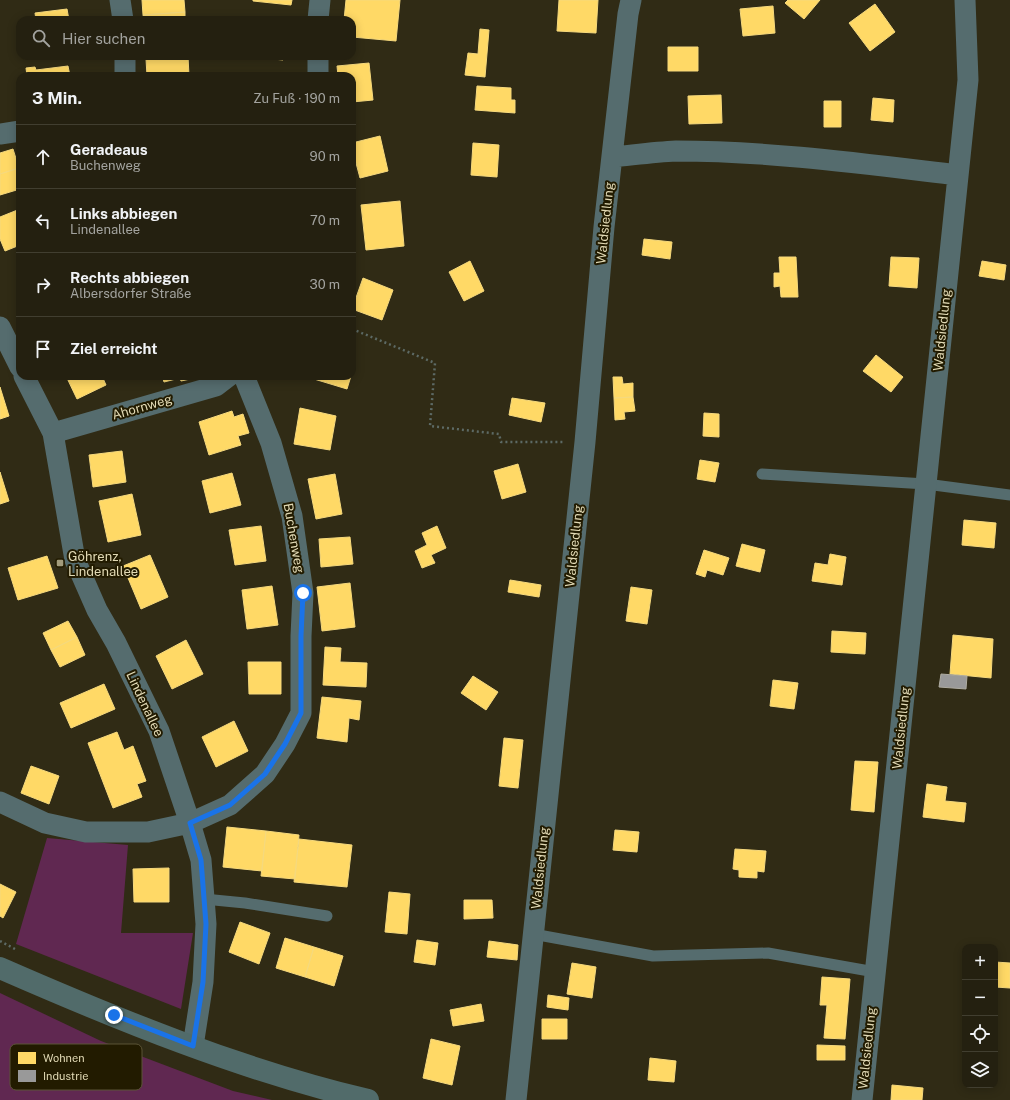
<!DOCTYPE html>
<html lang="de">
<meta charset="utf-8">
<style>
body{margin:0;font-family:"Public Sans",sans-serif;background:#2c2819;color:#f1f3f6}
.controls{position:absolute;right:12px;bottom:12px;display:grid;overflow:hidden;border-radius:8px;box-shadow:0 2px 10px #0003}
.controls button{width:36px;height:36px;display:grid;place-items:center;padding:0;border:0;border-bottom:1px solid #413e30;background:#242010;color:#f1f3f6;font:20px sans-serif}
.stop{position:absolute;width:12px;height:12px;margin:-9px;border:3px solid #1a73e8;border-radius:50%;background:#fff}
.stop.end{background:#1a73e8;border-color:#fff;box-shadow:0 1px 4px #0008}
.list{margin:0;padding:0;list-style:none}
h2{display:flex;justify-content:space-between;align-items:center;height:52px;margin:0;padding:0 16px;font-size:17px}
h2 small{font-size:13px;font-weight:400;color:#a3a39f}
.list li{display:grid;grid-template-columns:26px 1fr auto;gap:12px;align-items:center;box-sizing:border-box;height:64px;padding:0 16px;border-top:1px solid #413e30}
.list b{display:block;font-size:15px;white-space:nowrap}
.list p{margin:0;font-size:13px;white-space:nowrap;color:#a3a39f}
.list em{font-size:13px;font-style:normal;color:#a3a39f}
.icon{flex:none;width:22px;height:22px;fill:none;stroke:currentColor;stroke-width:2;stroke-linecap:round;stroke-linejoin:round}
.map{position:relative;flex:none;width:1010px;height:1100px;overflow:hidden}
.search{position:absolute;background:#242010;box-shadow:0 2px 10px #0003;left:16px;top:16px;width:340px;height:44px;display:flex;align-items:center;gap:10px;box-sizing:border-box;padding:0 14px;border-radius:12px;color:#a3a39f;font-size:15px}
.panel{position:absolute;background:#242010;box-shadow:0 2px 10px #0003;left:16px;top:72px;width:340px;height:308px;border-radius:12px}
.map>svg:first-child{display:block}
.green{fill:#602851}
.homes{fill:#ffd966;stroke:#f6d97d}
.industry{fill:#999;stroke:#afaca1}
.lines{fill:none;stroke-linecap:round;stroke-linejoin:round}
.path{stroke:#5d6a65;stroke-width:2.5;stroke-dasharray:2 3;stroke-linecap:butt}
.lane{stroke:#556c6e;stroke-width:11}
.street{stroke:#556c6e;stroke-width:21}
.secondary{stroke:#516b6a;stroke-width:22}
.route{stroke:#1a73e8;stroke-width:5}
.poi-dot{fill:#a39c7c;stroke:#221b00;stroke-width:1.5}
.labels{text-anchor:middle;dominant-baseline:central;stroke-width:4;stroke-linejoin:round;paint-order:stroke}
.street-label{font-size:13px;fill:#e1d9b4;stroke:#221b00}
.poi-label{font-size:13px;fill:#e1d9b4;stroke:#221b00;text-anchor:start}
.key{fill:#221b00;stroke:#5b5436;stroke-width:1}
.key-label{font-size:11px;fill:#e1d9b4}
</style>
<div class="map">
<svg width="1010" height="1100" viewBox="0 0 1010 1100">
<rect width="100%" height="100%" fill="#302b15"/>
<path class="green" d="M47 838 128 845 121 933H193L181 1009 16 944Z
M0 993 101 1041 233 1091 272 1100H0Z"/>
<path class="homes" d="M142 0H184L185 12 143 15Z
M253 0H292L291 5 253 1Z
M346 0H400L396 41 352 37V20H344Z
M559 0H598L596 33 557 31Z
M788 0H820L804 19 785 3Z
M875 4 895 32 870 51 849 23Z
M773 6 775 33 743 36 740 9Z
M67 9 69 20H36L35 13Z
M185 12V20H144L143 15Z
M480 29 489 30 485 77 465 75 468 53 478 54Z
M668 47H698V71H668Z
M146 56H184L146 59Z
M188 56 189 76H147L146 59Z
M253 56H283V60L253 57Z
M369 63 373 100 352 102V76H338L337 66Z
M68 66 70 76H27L26 68 35 67 36 70Z
M477 86 511 88V100H515V113L475 110Z
M721 95 722 123 689 124 688 96Z
M873 98 894 100 893 122 871 120Z
M824 101H841V127H824Z
M380 136 388 171 360 178 352 148V143Z
M473 143 499 145 497 177 471 175Z
M13 149 19 168 0 174V153Z
M19 168 20 172V189L0 195V174Z
M400 201 404 246 366 250 361 205Z
M20 209V245L5 251 0 239V217Z
M644 239 672 242 670 259 642 255Z
M779 257H796L798 297H781L780 286 774 287V273H780Z
M891 257 919 258 917 288 889 286Z
M470 261 484 291 464 301 449 272Z
M982 261 1006 265 1004 280 979 276Z
M363 278 393 290 382 320 352 309Z
M876 355 903 377 891 392 863 371Z
M66 376H102L106 385 77 399Z
M162 376H195V378L181 381 180 378 164 382Z
M314 376H351L347 389 314 379Z
M613 377H622L623 384 633 383V397L614 398Z
M0 387 9 416 0 419Z
M633 397 635 411 624 412 625 419 615 420 614 398Z
M512 398 545 403 541 422 509 415Z
M300 408 336 416 330 450 294 444Z
M232 411 234 417 243 414 249 433 238 436 241 445 209 455 199 422Z
M704 413 719 414V437L703 436Z
M122 451 126 482 93 487 89 455Z
M700 460 719 463 715 482 697 479Z
M518 464 526 492 502 499 494 471Z
M0 472 9 501 0 504Z
M232 473 241 505 210 513 202 481Z
M335 474 342 514 316 519 308 479Z
M132 494 141 535 108 542 99 501Z
M964 520 996 523 994 548 962 545Z
M261 526 266 561 235 565 229 530Z
M437 526 446 548 431 555 435 563 422 568 415 551 427 545 422 533Z
M350 537 353 564 321 567 319 539Z
M742 544 765 550 760 572 736 566Z
M704 550 729 558 723 575 707 570 705 577 696 574Z
M830 554 846 557 842 585 812 581 815 563 828 565Z
M150 555 168 597 141 609 123 566Z
M47 556 58 588 18 600 8 568Z
M510 580 541 585 539 597 508 592Z
M350 583 355 627 322 631 317 587Z
M272 586 278 625 247 629 242 590Z
M631 587 652 590 647 624 626 621Z
M68 621 77 637 51 650 43 633Z
M832 631 866 633 865 654 831 652Z
M953 635 993 639 991 678 950 674Z
M77 637 85 655 60 667 51 650Z
M186 640 203 674 172 689 156 656Z
M325 647 341 648 340 662 367 663 366 687 323 685Z
M248 662H281V694H249Z
M473 676 498 692 486 710 461 693Z
M773 680 798 683 794 709 770 706Z
M104 684 115 709 71 728 60 703Z
M322 697 361 701 359 720 349 718 347 742 317 738Z
M234 721 248 751 216 767 202 737Z
M117 732 124 750 133 746 146 781 137 784 142 797 113 808 88 743Z
M504 738 523 740 518 788 499 786Z
M855 761 878 762 874 812 851 810Z
M31 766 59 776 49 804 21 793Z
M927 784 947 787 945 801 966 803 964 822 923 817Z
M227 827 266 831 262 871 223 867Z
M615 830 639 832 637 852 613 850Z
M266 831 299 835 295 879 261 876Z
M299 839 352 845 347 887 294 882Z
M735 849 766 851 764 872 757 871V878L739 877V870L733 869Z
M169 868V902H134L133 869Z
M0 884 16 892 3 918 0 916Z
M389 892 410 894 407 934 385 932Z
M464 900H492L493 918 464 919Z
M240 922 270 933 259 964 229 952Z
M285 938 314 947 305 977 276 968Z
M417 940 438 943 435 965 414 962Z
M489 941 518 945 517 960 487 957Z
M314 947 343 956 334 986 305 977Z
M995 962 1010 963V988L995 987Z
M572 963 596 967 592 998 567 994Z
M822 977 850 979 845 1039 824 1038 827 1005H820Z
M548 995 569 998 568 1010 547 1007Z
M481 1004 484 1021 453 1026 450 1010Z
M542 1019H567V1039H542Z
M431 1039 460 1046 452 1085 423 1078Z
M817 1045 845 1046V1060H817Z
M650 1058 676 1061 674 1082 648 1080Z
M892 1085 923 1088 922 1100H891Z"/>
<path class="industry" d="M941 674 967 676 966 689 939 687Z"/>
<g class="lines">
<path class="path" d="M352 329 435 363 430 426 499 434 501 442H565
M0 941 15 949"/>
<path class="lane" d="M762 474 926 484 1010 495
M204 899 245 903 327 916
M533 934 653 956 768 953 875 972"/>
<path class="street" d="M120 0 123 20
M318 20 320 0
M318 56V76
M125 76V56
M0 134 20 131
M612 157C633 155 655 152 676 151 770 151 865 164 958 175
M0 327 20 367
M24 376 53 433 75 560 97 610 116 643 159 731 190 823 201 860 206 924 203 982 193 1046
M53 433 216 386 229 376
M0 802 45 823 86 832H148L190 823 230 805 265 774 285 744 301 713V636L303 593 292 516 271 443 244 376
M516 1100 585 442 604 227 628 14 631 0
M862 1100 968 80 965 0"/>
<path class="secondary" d="M0 968C119 1020 241 1070 368 1100"/>
</g>
<g class="lines">
<path class="route" d="M114 1015 193 1046 203 982 206 924 201 860 190 823 230 805 265 774 285 744 301 713V636L303 593"/>
</g>
<rect class="poi-dot" x="56" y="559" width="8" height="8" rx="2"/>
<g class="labels">
<g class="street-label">
<text transform="translate(605 223) rotate(-84)">Waldsiedlung</text>
<text transform="translate(942 330) rotate(-84)">Waldsiedlung</text>
<text transform="translate(142 407) rotate(-16)">Ahornweg</text>
<text transform="translate(294 538) rotate(80)">Buchenweg</text>
<text transform="translate(574 546) rotate(-84)">Waldsiedlung</text>
<text transform="translate(145 704) rotate(65)">Lindenallee</text>
<text transform="translate(901 728) rotate(-84)">Waldsiedlung</text>
<text transform="translate(540 868) rotate(-84)">Waldsiedlung</text>
<text transform="translate(867 1048) rotate(-84)">Waldsiedlung</text>
</g>
<g class="poi-label">
<text x="68" y="556">Göhrenz,<tspan x="68" dy="15">Lindenallee</tspan></text>
</g>
</g>
<rect x="10" y="1044" width="132" height="46" rx="6" class="key"/>
<rect x="18" y="1052" width="18" height="12" fill="#ffd966"/>
<rect x="18" y="1070" width="18" height="12" fill="#999"/>
<g class="key-label">
<text x="43" y="1062">Wohnen</text>
<text x="43" y="1080">Industrie</text>
</g>
</svg>
<div class="controls">
<button>+</button>
<button>−</button>
<button><svg class="icon" aria-label="locate" viewBox="0 0 24 24"><circle cx="12" cy="12" r="6"/><path d="M12 2v4M12 18v4M2 12h4M18 12h4"/></svg></button>
<button><svg class="icon" aria-label="layers" viewBox="0 0 24 24"><path d="M12 4l9 5-9 5-9-5zM3 14l9 5 9-5"/></svg></button>
</div>
<div class="stop" style="left:303px;top:593px"></div>
<div class="stop end" style="left:114px;top:1015px"></div>
<div class="search"><svg class="icon" aria-label="search" viewBox="0 0 24 24"><circle cx="10" cy="10" r="6"/><path d="M15 15l6 6"/></svg>Hier suchen</div>
<section class="panel">
<h2>3 Min.<small>Zu Fuß · 190 m</small></h2>
<ul class="list">
<li><svg class="icon" aria-label="ahead" viewBox="0 0 24 24"><path d="M12 20V5M6 11l6-6 6 6"/></svg><div><b>Geradeaus</b><p>Buchenweg</p></div><em>90 m</em></li>
<li><svg class="icon" aria-label="left" viewBox="0 0 24 24"><path d="M17 20v-9H6M10 6l-5 5 5 5"/></svg><div><b>Links abbiegen</b><p>Lindenallee</p></div><em>70 m</em></li>
<li><svg class="icon" aria-label="right" viewBox="0 0 24 24"><path d="M7 20v-9h11M14 6l5 5-5 5"/></svg><div><b>Rechts abbiegen</b><p>Albersdorfer Straße</p></div><em>30 m</em></li>
<li><svg class="icon" aria-label="arrive" viewBox="0 0 24 24"><path d="M6 21V4h12l-3 4 3 4H6"/></svg><div><b>Ziel erreicht</b></div></li>
</ul>
</section>
</div>
